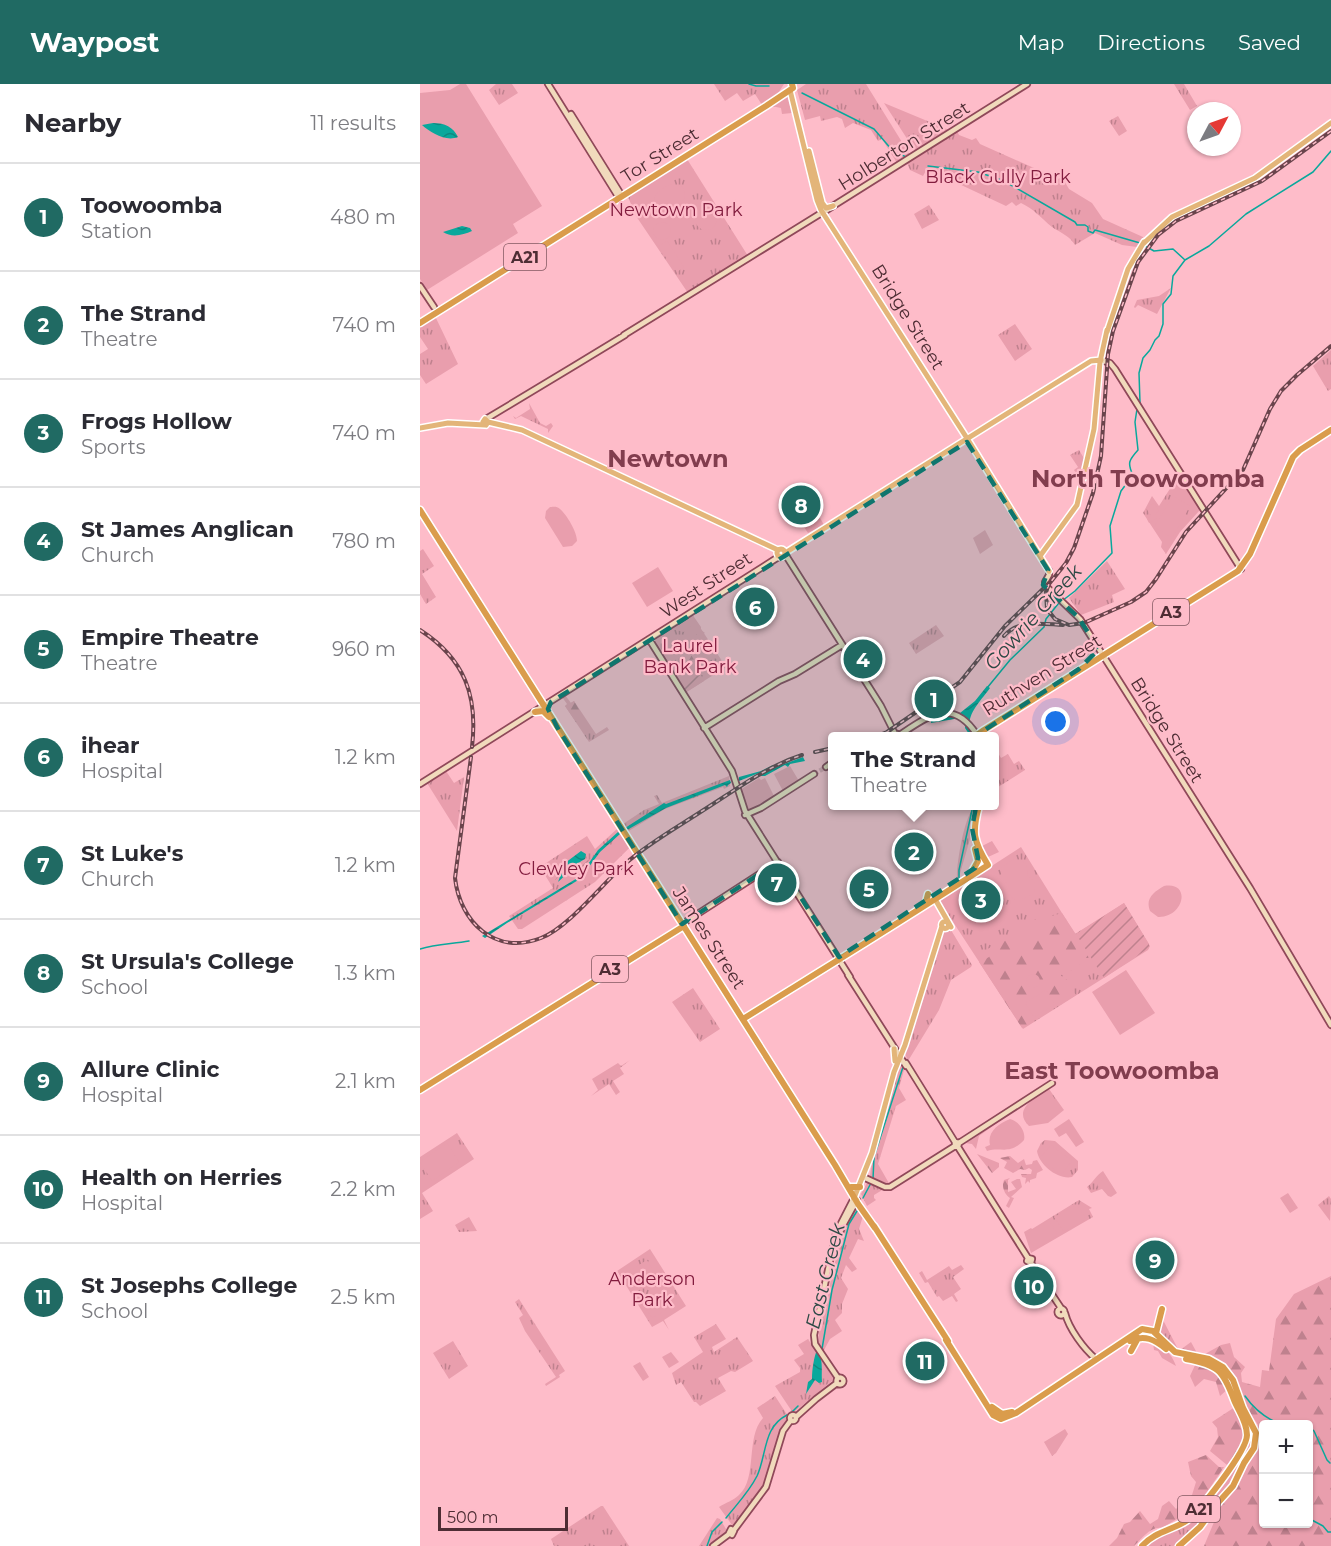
<!DOCTYPE html>
<meta charset="utf-8">
<style>
body{margin:0;font-family:Montserrat,sans-serif;background:#f7f7f7;color:#2b2b33}
.controls{position:absolute;right:18px;bottom:18px;display:grid;overflow:hidden;border-radius:6px;box-shadow:0 2px 4px #0004}
.controls button{width:54px;height:54px;display:grid;place-items:center;padding:0;border:0;border-bottom:2px solid #e1e1e2;background:#fff;color:#2b2b33;font:30px sans-serif}
.compass{position:absolute;left:767px;top:18px;width:54px;height:54px;border-radius:50%;background:#fff;box-shadow:0 2px 4px #0004;rotate:49deg}
.scale{position:absolute;left:18px;bottom:15px;width:130px;box-sizing:border-box;padding-left:6px;border:3px solid #4e2d34;border-top:0;font-size:16px;line-height:21px;white-space:nowrap;color:#4e2d34;-webkit-text-stroke:4px #febcc9;paint-order:stroke}
.you{position:absolute;left:636px;top:638px;width:21px;height:21px;margin:-15px;border:4px solid #fff;border-radius:50%;background:#1a73e8;box-shadow:0 0 0 9px #1a73e833}
.badge{display:grid;place-items:center;width:39px;height:39px;border-radius:50%;background:#206a63;color:#fff;font-size:20px;font-weight:700}
.pin{position:absolute;translate:-50% -50%;border:3px solid #fff;box-shadow:0 2px 6px #0006}
.popup{position:absolute;left:408px;top:648px;width:171px;height:78px;box-sizing:border-box;display:grid;place-content:center;border-radius:6px;background:#fff;filter:drop-shadow(0 2px 4px #0005);font-size:20px;white-space:nowrap;color:#7c7c81}
.popup b{font-size:22px;color:#2b2b33}
.popup::after{content:'';position:absolute;left:50%;top:100%;margin-left:-12px;border:12px solid transparent;border-top-color:#fff}
.list{margin:0;padding:0;list-style:none}
h2{display:flex;justify-content:space-between;align-items:center;height:78px;margin:0;padding:0 24px;font-size:26px}
h2 small{font-size:20px;font-weight:400;color:#7c7c81}
.list li{display:grid;grid-template-columns:39px 1fr auto;gap:18px;align-items:center;box-sizing:border-box;height:108px;padding:0 24px;border-top:2px solid #e1e1e2}
.list b{display:block;font-size:22px;white-space:nowrap}
.list p{margin:0;font-size:20px;white-space:nowrap;color:#7c7c81}
.list em{font-size:20px;font-style:normal;color:#7c7c81}
.map{position:relative;flex:none;width:911px;height:1462px;overflow:hidden}
header{display:flex;align-items:center;gap:36px;box-sizing:border-box;height:84px;padding:0 30px;background:#206a63;color:#fff}
header strong{font-size:28px}
nav{display:flex;gap:33px;margin-inline-start:auto;font-size:21px}
main{display:flex}
aside{flex:1;background:#fff}
.map>svg:first-child{display:block}
.grass{fill:url(#grass-tufts)}
.forest{fill:url(#forest-firs);fill-rule:evenodd}
.garden{fill:url(#garden-furrows)}
.pitch{fill:#e99ead}
.water{fill:url(#water-waves)}
.lines{fill:none;stroke-linecap:round;stroke-linejoin:round}
.stream{stroke:#09a89c;stroke-width:1.5}
.secondary-tunnel{stroke:#db9fab;stroke-width:4.5;stroke-dasharray:4.5 2;stroke-linecap:butt}
.secondary-casing{stroke:#8f4859;stroke-width:8}
.primary-casing{stroke:#fff;stroke-width:8}
.trunk-casing{stroke:#fff;stroke-width:9}
.secondary{stroke:#f1dabc;stroke-width:4.5}
.primary{stroke:#e3b579;stroke-width:5}
.trunk{stroke:#da9c4c;stroke-width:6}
.rail-casing{stroke:#6a444c;stroke-width:4}
.rail{stroke:#febcc9;stroke-width:1.5;stroke-dasharray:4.5;stroke-linecap:butt}
.marked{fill:#0f766e;fill-opacity:0.2;stroke:#0f766e;stroke-width:4.5;stroke-dasharray:12 8;stroke-linejoin:round}
.labels{text-anchor:middle;dominant-baseline:central;stroke-width:4.5;stroke-linejoin:round;paint-order:stroke}
.shield{fill:#febcc9;stroke:#835861;stroke-width:1.5}
.shield-label{font-size:16px;font-weight:bold;fill:#4e2d34}
.street-label{font-size:18px;fill:#4e2d34;stroke:#febcc9}
.park-label{font-size:18px;fill:#821c3e;stroke:#febcc9}
.water-label{font-size:20px;font-style:italic;fill:#2e4a46;stroke:#febcc9}
.district-label{font-size:24px;font-weight:bold;fill:#823d4e;stroke:#febcc9}
</style>
<header>
<strong>Waypost</strong>
<nav><a>Map</a><a>Directions</a><a>Saved</a></nav>
</header>
<main>
<aside>
<h2>Nearby<small>11 results</small></h2>
<ul class="list">
<li><span class="badge">1</span><div><b>Toowoomba</b><p>Station</p></div><em>480 m</em></li>
<li><span class="badge">2</span><div><b>The Strand</b><p>Theatre</p></div><em>740 m</em></li>
<li><span class="badge">3</span><div><b>Frogs Hollow</b><p>Sports</p></div><em>740 m</em></li>
<li><span class="badge">4</span><div><b>St James Anglican</b><p>Church</p></div><em>780 m</em></li>
<li><span class="badge">5</span><div><b>Empire Theatre</b><p>Theatre</p></div><em>960 m</em></li>
<li><span class="badge">6</span><div><b>ihear</b><p>Hospital</p></div><em>1.2 km</em></li>
<li><span class="badge">7</span><div><b>St Luke's</b><p>Church</p></div><em>1.2 km</em></li>
<li><span class="badge">8</span><div><b>St Ursula's College</b><p>School</p></div><em>1.3 km</em></li>
<li><span class="badge">9</span><div><b>Allure Clinic</b><p>Hospital</p></div><em>2.1 km</em></li>
<li><span class="badge">10</span><div><b>Health on Herries</b><p>Hospital</p></div><em>2.2 km</em></li>
<li><span class="badge">11</span><div><b>St Josephs College</b><p>School</p></div><em>2.5 km</em></li>
</ul>
</aside>
<div class="map">
<svg width="911" height="1462" viewBox="0 0 911 1462">
<defs>
<pattern id="grass-tufts" width="24" height="20" patternUnits="userSpaceOnUse" patternTransform="scale(1.5)"><rect width="24" height="20" fill="#e99ead"/><path d="M3 7l-1-3M5 7V3M7 7l1-3M15 17l-1-3M17 17v-4M19 17l1-3" fill="none" stroke="#bf818e"/></pattern>
<pattern id="forest-firs" width="22" height="20" patternUnits="userSpaceOnUse" patternTransform="scale(1.5)"><rect width="22" height="20" fill="#e99ead"/><path d="M5 1l3.5 6h-7zM16 11l3.5 6h-7z" fill="#bf818e"/></pattern>
<pattern id="garden-furrows" width="10" height="10" patternUnits="userSpaceOnUse" patternTransform="scale(1.5)"><rect width="10" height="10" fill="#e99ead"/><path d="M-1 1l2-2M0 10L10 0M9 11l2-2" fill="none" stroke="#bf818e"/></pattern>
<pattern id="water-waves" width="16" height="10" patternUnits="userSpaceOnUse" patternTransform="scale(1.5)"><rect width="16" height="10" fill="#09a89c"/><path d="M0 5q4-4 8 0t8 0" fill="none" stroke="#0c8980"/></pattern>
</defs>
<rect width="100%" height="100%" fill="#febcc9"/>
<path class="grass" d="M76 0H92L98 9 79 21 69 6Z
M294 0H364L357 11 342 21 335 10 323 17 317 9 305 17Z
M386 0H446L490 71 477 79 462 55 458 57 451 46 433 39 425 44 422 35 417 33 401 37 400 32 385 36 377 6Z
M754 0H764L777 22 770 26Z
M366 12H368L372 29 362 30 361 24 351 22Z
M464 19 529 46 495 67Z
M698 32 707 47 699 52 689 37Z
M537 47 539 51 552 56 556 54 560 60 632 92 635 90 638 95 642 93 649 105 672 119 683 135 723 153V154L717 163 702 161 675 149 655 161C650 152 641 149 632 143 621 134 614 125 601 119L596 122 592 118 586 122 507 85 503 92 490 86 487 79Z
M267 75 328 172 268 209 216 132 208 113Z
M509 121 519 136 502 145 494 130Z
M751 204 737 230 718 221 715 224 714 223 717 216 739 212Z
M15 232 38 280 6 300 0 291V270L8 265 0 253V242Z
M595 240 612 265 595 277 578 251Z
M911 266V305L908 307 893 282Z
M109 319 120 339 126 342 131 339 133 342 128 349V345L101 332 95 335 93 332 96 334 110 325Z
M659 366 665 376 660 396 654 386 658 383 650 371Z
M758 392 780 426 760 448 746 470 741 463 742 458 723 429 732 412 739 422Z
M565 446 573 461 560 470 553 454Z
M3 465 14 482 2 490 16 513 6 520 0 510V467Z
M687 477 705 505 692 511 694 518 661 531 649 514Z
M272 531 306 583 265 609 234 558 237 553Z
M516 541 524 552 496 570 489 559Z
M145 611 151 619 154 617 176 650 187 643 189 646 169 658 145 622 147 620 142 613Z
M578 669 581 674 588 670 594 680 599 677 605 686 575 705V675Z
M26 687 34 699 44 693 37 747 7 699Z
M309 692 310 702 304 705 303 703 245 725 207 748 203 740 224 726 239 720 234 712 237 711 242 719Z
M553 725 550 741V755L539 793 537 795C536 782 544 734 553 725Z
M197 745 209 764 175 798 102 845H98L89 832 133 804 120 783 167 752 175 765Z
M601 763 655 850 704 819 730 862 728 866 603 945 520 818 522 814Z
M524 845 531 846 552 881 551 883 531 896 519 926 488 977 484 967 521 850Z
M273 904 300 945 280 958 252 918Z
M210 976 200 984 204 990 193 997 200 1008 196 1011 189 1000 171 1012 178 1006 172 995 198 979 201 982Z
M480 980 484 986 479 1004 486 1016 476 1022 458 1080 470 1101 450 1092 453 1071Z
M629 1005 644 1026 628 1039 609 1042C592 1026 615 1013 629 1005Z
M37 1049 54 1075 2 1109 13 1127 0 1135V1073Z
M625 1056 635 1057 658 1077V1086L652 1093C638 1096 619 1081 617 1067L621 1059Z
M683 1087 697 1109 691 1113 688 1112 682 1105 671 1109 667 1103C674 1098 675 1092 683 1087Z
M448 1097 464 1105 454 1111V1114L456 1116 447 1122 441 1110Z
M909 1112 911 1115 910 1137 898 1121Z
M659 1116 672 1124 669 1125 673 1133 611 1169 604 1148 611 1144 612 1145Z
M436 1124 443 1132 439 1145 444 1157 438 1155 429 1174 437 1185 432 1188 426 1181 421 1194 428 1205 422 1220V1229L415 1236 422 1247 410 1255 403 1268 399 1260V1248L421 1152Z
M49 1133 57 1147 39 1148 35 1141Z
M230 1165 266 1222 244 1236 249 1246 243 1237 232 1243 197 1187Z
M541 1181 544 1185 533 1193 541 1205 534 1210 538 1217 536 1218 532 1212 523 1217 519 1212 517 1213 508 1198 505 1199 499 1189 502 1187 507 1196 529 1182 532 1186Z
M99 1215 145 1287 139 1291 140 1293 126 1302 125 1300 136 1293 105 1247 99 1234 103 1231 95 1218Z
M743 1236 758 1265 760 1266 771 1258 777 1269 757 1266 739 1250Z
M296 1240 306 1255 292 1263 294 1268 317 1253 333 1277 315 1288 311 1287 298 1294 306 1307 280 1322 276 1318H274L261 1298 256 1301 252 1289 283 1268 274 1253Z
M388 1255 413 1294 412 1297 373 1329 355 1302 380 1288V1284L374 1276 384 1270 378 1261Z
M719 1255C738 1260 750 1264 756 1282L742 1274 738 1267 734 1266 733 1259 723 1256 718 1259 716 1268 713 1269Z
M33 1257 48 1282 29 1295 13 1269Z
M251 1268 259 1278 249 1284 242 1273Z
M760 1272C770 1274 786 1274 795 1280 811 1288 834 1337 834 1355 834 1374 771 1458 753 1462 745 1462 734 1462 725 1462L730 1457 763 1440 807 1394 827 1362 809 1297Z
M355 1312 368 1332V1336L361 1346 343 1405 314 1441H312L299 1423C305 1419 314 1416 319 1411 338 1394 325 1354 343 1334L337 1324Z
M645 1345 648 1350 636 1369 632 1372 624 1358Z
M181 1422H183L209 1462H134L131 1455Z
M297 1434 300 1435 306 1445 305 1451 290 1462H279Z"/>
<path class="forest" d="M272 530 281 543V546L285 549 276 553 277 556 279 557 280 554 285 552 301 578 294 573 283 581 279 575 269 576 272 570 282 571V575L294 571 289 567 287 568 285 563 282 562 278 565V568L281 569 278 570 266 563 272 559 264 560 281 547 274 538 263 541 271 542 264 548 256 546 253 542 259 538 270 537V534L265 535Z
M154 617 161 629 155 627 158 636 156 638 145 622Z
M642 829 670 872 668 874H661L663 878 652 887 645 884 639 887 640 891 650 898 652 906 656 911 602 944 559 878 569 873 570 870 567 865C575 862 582 856 590 856 597 855 603 860 609 853 613 848 612 840 615 835L624 844 630 837 627 835 628 833Z
M595 1026 559 1052 556 1065 552 1060 545 1059Z
M557 1070 579 1079V1083L572 1089Z
M590 1072 598 1079 604 1075 606 1081 612 1080 613 1077 617 1076 623 1086 617 1089 616 1094 610 1096V1099L608 1097 605 1100 606 1094 602 1093 601 1090H611L612 1086 609 1084 605 1086 600 1085 593 1089 584 1084 587 1078 580 1074Z
M590 1094 588 1096V1108L596 1105 591 1098 597 1095H600L602 1103 591 1113 594 1114 589 1124 586 1122 590 1114C585 1111 581 1103 584 1096Z
M911 1192V1462H784L797 1431 801 1427 797 1425 818 1401 828 1380 839 1363 840 1353 838 1341 825 1321 813 1289 801 1277 785 1270 801 1261 810 1259 814 1273 825 1283 821 1289 822 1298 840 1303 842 1286 849 1287 856 1235 874 1210ZM844 1340H888V1440H844Z
M776 1279 797 1288 808 1305 800 1312 796 1298 784 1295 775 1303 770 1292Z
M815 1323C828 1353 830 1355 807 1381L790 1367 798 1353 797 1344 792 1338Z
M786 1371 799 1383H804L777 1423 742 1444C730 1442 722 1455 714 1462H689L697 1454 704 1440 710 1438 720 1427 730 1440 738 1435 742 1422 749 1417 756 1425 772 1411 776 1398 771 1392 768 1378Z"/>
<path class="garden" d="M279 587 284 597 265 609 259 599Z
M166 774 169 776C166 782 148 794 140 800L135 796 141 788H143L138 798 154 786 158 778 161 779Z
M704 819 729 860V864L684 894 656 850Z"/>
<path class="pitch" d="M40 0H46L122 122 93 140 98 149 7 206 0 195V9L30 6Z
M252 100 262 103 265 108 264 115C257 126 245 131 234 124 232 111 240 104 252 100Z
M275 135a11 11 0 1 1 22 0a11 11 0 1 1-22 0Z
M233 147a9 9 0 1 1 18 0a9 9 0 1 1-18 0Z
M247 157 264 183 257 188 238 163Z
M384 407 394 422 377 433 366 415 374 410 377 412Z
M753 412 770 422 752 454 734 443Z
M734 419 739 427 735 430 737 434 729 439 727 435 731 432 726 424Z
M130 423C135 423 136 422 140 425 147 431 157 448 157 457L152 462 143 463 125 434 126 427Z
M395 425 404 441 388 449 378 434Z
M238 483 253 507 227 523 212 499Z
M370 682 379 697 363 707 354 690Z
M339 694 341 696 345 694 354 712 330 726 327 724 320 706Z
M202 753 209 764 182 790 173 781Z
M572 757 579 768 568 773 560 763Z
M592 776C602 774 609 780 607 791L615 798 614 808C603 818 588 821 589 801L581 794 582 783Z
M564 791C580 798 576 826 567 837L557 840C541 833 545 805 555 794Z
M744 802C772 797 764 834 738 833L730 827C725 814 734 808 744 802Z
M706 886 735 929 700 951 672 908Z
M606 897a7 7 0 1 1 14 0a7 7 0 1 1-14 0Z
M626 906 635 920 614 933 605 919Z
M629 1006 642 1026 628 1038 607 1040C598 1022 616 1015 629 1006Z
M590 1035C599 1037 606 1048 604 1056 589 1072 581 1062 567 1067L565 1063 570 1061C567 1048 578 1040 590 1035Z
M649 1035 664 1058 656 1063 646 1049 639 1053 634 1045Z
M27 1059 39 1078 12 1097 0 1078Z
M631 1061 652 1077 641 1091 620 1074Z
M684 1093 694 1107 691 1112 688 1111 682 1104 677 1102Z
M868 1109 878 1124 870 1129 860 1114Z
M657 1120 666 1135 644 1148 634 1133Z
M629 1136 638 1151 615 1165 606 1150Z
M227 1176 236 1192 214 1206 204 1190Z
M245 1205 254 1221 232 1234 222 1219Z
M220 1278 229 1293 223 1297 213 1282Z"/>
<path class="water" d="M13 39C25 39 33 43 38 53 26 58 11 49 2 41Z
M42 142 50 144 52 147C43 151 32 154 23 148Z
M567 602 570 604C561 617 543 633 552 648L549 650 545 644 546 633 511 639V635L540 629 555 617Z
M383 673 385 677 370 680 368 683 365 681 345 692H341L339 689 319 697V693L341 687 353 681 356 683Z
M310 696 311 699 308 701 307 703 305 701 246 724 207 746 205 744 244 719 246 720Z
M198 748 200 750 180 768 160 795 87 839 65 854 62 852 159 793 178 766Z
M161 767 166 770 165 775C155 780 148 789 138 798L145 779Z
M397 1266C404 1276 401 1286 402 1298L399 1299 395 1296 386 1310 388 1298 392 1295C392 1285 394 1273 397 1266Z"/>
<g class="lines">
<path class="stream" d="M329 0 336 2H349
M382 9 454 45 472 66 486 73
M508 82 558 88 584 97 655 138 657 141H665L668 143V147L673 149 675 146 720 159
M725 162 734 167 753 165 765 176
M720 319 719 289 723 274 730 266 735 256 739 252 743 240V220L751 210 753 192 765 176 789 162 826 130 893 88 911 67
M567 604 590 576 624 543 626 535 638 520 655 507 692 469 690 442 701 407 713 391C707 379 709 376 718 366L715 338 717 325
M539 797V786L552 726
M0 865C16 860 33 860 49 857
M453 1095 454 1073 483 983
M443 1114 451 1099
M402 1265 412 1206 429 1140 437 1127
M825 1312C834 1325 845 1334 860 1340
M372 1328 378 1322
M888 1342 894 1347 907 1376 910 1379
M306 1434C317 1420 329 1408 337 1392 347 1370 343 1343 367 1331
M888 1434 903 1442 908 1448H911
M287 1462 292 1448 302 1438"/>
<path class="secondary-tunnel" d="M394 690 406 683"/>
<g class="secondary-casing">
<path id="secondary" d="M128 0 199 114
M151 30 202 112
M405 127 607 0
M0 202 14 223
M204 251 403 128
M681 276 690 279 695 285 821 485
M154 282 205 251
M66 335 154 282
M365 470 461 622 476 652
M629 487V491L625 498 627 503 660 535 830 804 911 941
M229 555 312 687 325 727 430 893
M284 644 359 597 375 590 422 561
M477 650 478 652C507 633 532 612 557 651
M406 683 413 678
M0 700 360 472
M325 731 341 724 394 690
M262 840 358 778
M428 891 486 982
M486 979 535 1058
M539 1059 632 999
M538 1063 535 1062V1058L539 1059 538 1063 608 1174
M443 1093 465 1103H470L535 1062
M417 1157 422 1143 437 1116
M608 1174 612 1175 611 1179 607 1177Z
M611 1179 641 1224
M637.5 1228a3.5 3.5 0 1 1 7 0a3.5 3.5 0 1 1-7 0Z
M645 1229C649 1245 664 1265 676 1275
M416.5 1297a3.5 3.5 0 1 1 7 0a3.5 3.5 0 1 1-7 0Z
M418 1294 395 1260 394 1251 416 1149 434 1114
M370 1334a3 3 0 1 1 6 0a3 3 0 1 1-6 0Z
M376 1333 396 1315 417 1299
M311 1445 314 1447 312 1451 309 1449Z
M314 1446 346 1403 363 1347 371 1336
M293 1462 309 1450"/>
</g>
<g class="primary-casing">
<path id="primary" d="M370 6 397 116 401 126 550 359 629 487
M389 67 403 122
M403 120 406 124 413 122
M723 160 752 133 835 94 911 39
M687 248 708 185 724 158
M65 335 68 338 66 341 63 338Z
M68 338 102 346 358 466
M0 344 28 339 65 341
M357 469a4 4 0 1 1 8 0a4 4 0 1 1-8 0Z
M365 469 671 277 681 276
M620 472 657 421 674 345 680 278 687 246
M515 815 531 843
M521.5 841a3.5 3.5 0 1 1 7 0a3.5 3.5 0 1 1-7 0Z
M474 965 475 977
M434 1114 452 1069 474 988 485 961 522 842"/>
</g>
<g class="trunk-casing">
<path id="trunk" d="M0 239 346 22 373 4 372 0
M0 426 415 1081 438 1120 455 1144
M115 628 123 627 129 633
M558 652 557 651 564 646 818 487 830 470 873 373 880 366 911 346
M553 786 558 777 555 765
M506 818 508 810
M323 935C405 884 487 834 568 781 553 757 552 748 559 722
M0 1006 264 842
M431 1103H440
M454 1142 528 1257
M736 1249 742 1225
M526 1256 573 1331 581 1335 596 1329 722 1245 733 1247 755 1268 789 1275 803 1283 813 1296 823 1324 836 1349 834 1364 824 1379 813 1402 796 1421 780 1443 759 1462
M710 1257C725 1250 735 1256 746 1265
M711 1267 718 1254
M572 1323 582 1330 592 1328
M722 1462C734 1448 752 1446 766 1437 780 1427 827 1367 827 1351 827 1338 819 1328 814 1316 803 1286 798 1281 766 1275"/>
</g>
<use href="#secondary" class="secondary"/>
<use href="#primary" class="primary"/>
<use href="#trunk" class="trunk"/>
<g class="rail-casing">
<path id="rail" d="M911 47 842 97 756 137 738 151 718 178 693 247 688 270 681 372 673 409 654 464 646 479 629 500 626 508 627 525 635 535 649 541 664 539 711 518 726 508 736 495 766 448 823 386 850 325 861 307 877 291 911 262
M0 546C45 575 58 612 52 663
M584 552C599 535 622 540 643 541
M457 652 467 648 540 598 585 542 629 499
M395 668 413 664
M51 673 35 794C40 838 75 872 121 854 148 844 183 799 206 779 229 759 256 744 282 727 314 707 345 683 382 671"/>
</g>
<use href="#rail" class="rail"/>
</g>
<path class="marked" d="M547 358 628 486 623 501 658 533 679 565 659 585 557 651 566 670 552 744 558 774 555 784 419 873 358 778 262 840 137 643 128 625 131 618Z"/>
<g class="labels">
<g class="shield">
<rect x="84" y="160" width="42" height="26" rx="4.5"/>
<rect x="733" y="515" width="36" height="26" rx="4.5"/>
<rect x="172" y="872" width="36" height="26" rx="4.5"/>
<rect x="758" y="1412" width="42" height="26" rx="4.5"/>
</g>
<g class="shield-label">
<text x="105" y="173">A21</text>
<text x="751" y="528">A3</text>
<text x="190" y="885">A3</text>
<text x="779" y="1425">A21</text>
</g>
<g class="street-label">
<text transform="translate(484 62) rotate(-32)">Holberton Street</text>
<text transform="translate(240 71) rotate(-32)">Tor Street</text>
<text transform="translate(488 233) rotate(58)">Bridge Street</text>
<text transform="translate(286 501) rotate(-33)">West Street</text>
<text transform="translate(622 591) rotate(-32)">Ruthven Street</text>
<text transform="translate(747 646) rotate(58)">Bridge Street</text>
<text transform="translate(289 854) rotate(57)">James Street</text>
</g>
<g class="park-label">
<text x="578" y="93">Black Gully Park</text>
<text x="256" y="126">Newtown Park</text>
<text x="270" y="562">Laurel<tspan x="270" dy="21">Bank Park</tspan></text>
<text x="156" y="785">Clewley Park</text>
<text x="232" y="1195">Anderson<tspan x="232" dy="21">Park</tspan></text>
</g>
<g class="water-label">
<text transform="translate(613 533) rotate(-48)">Gowrie Creek</text>
<text transform="translate(405 1192) rotate(-76)">East Creek</text>
</g>
<g class="district-label">
<text x="248" y="374">Newtown</text>
<text x="728" y="394">North Toowoomba</text>
<text x="692" y="986">East Toowoomba</text>
</g>
</g>
</svg>
<div class="controls">
<button>+</button>
<button>−</button>
</div>
<svg class="compass" viewBox="-18 -18 36 36"><path d="M0-13l5 13h-10z" fill="#e53935"/><path d="M0 13l5-13h-10z" fill="#7c7c81"/></svg>
<div class="scale">500 m</div>
<div class="you"></div>
<div class="pin badge" style="left:514px;top:615px">1</div>
<div class="pin badge" style="left:494px;top:768px">2</div>
<div class="popup"><b>The Strand</b>Theatre</div>
<div class="pin badge" style="left:561px;top:816px">3</div>
<div class="pin badge" style="left:443px;top:575px">4</div>
<div class="pin badge" style="left:449px;top:805px">5</div>
<div class="pin badge" style="left:335px;top:523px">6</div>
<div class="pin badge" style="left:357px;top:799px">7</div>
<div class="pin badge" style="left:381px;top:421px">8</div>
<div class="pin badge" style="left:735px;top:1176px">9</div>
<div class="pin badge" style="left:614px;top:1202px">10</div>
<div class="pin badge" style="left:505px;top:1277px">11</div>
</div>
</main>
